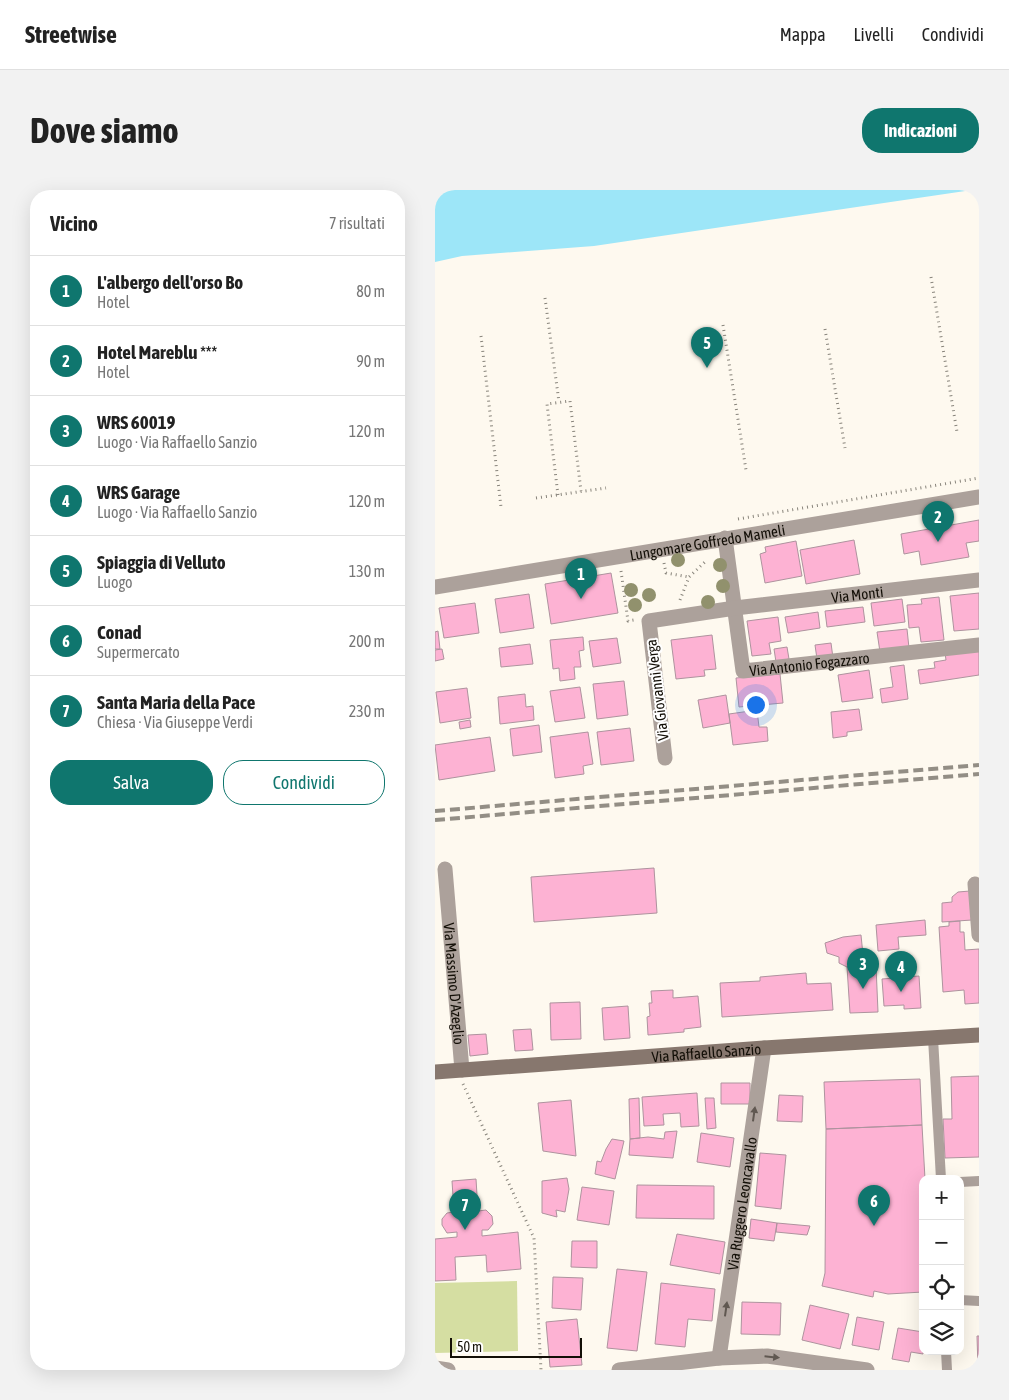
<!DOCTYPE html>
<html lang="it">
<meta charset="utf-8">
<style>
body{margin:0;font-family:"Asap Condensed",sans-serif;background:#f2f2f2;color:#222}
.controls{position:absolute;right:15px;bottom:15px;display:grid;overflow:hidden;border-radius:10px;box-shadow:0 5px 20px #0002}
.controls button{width:45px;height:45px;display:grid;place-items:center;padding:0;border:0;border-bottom:1px solid #e0e0e0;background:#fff;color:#222;font:25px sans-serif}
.scale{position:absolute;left:15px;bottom:12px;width:132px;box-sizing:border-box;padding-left:5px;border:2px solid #130f07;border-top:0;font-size:14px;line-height:18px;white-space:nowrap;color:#130f07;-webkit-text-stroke:4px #fff;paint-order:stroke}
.you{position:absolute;left:320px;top:514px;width:18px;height:18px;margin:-12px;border:4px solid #fff;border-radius:50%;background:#1a73e8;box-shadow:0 0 0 8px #1a73e833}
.badge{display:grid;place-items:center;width:32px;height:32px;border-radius:50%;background:#0f766e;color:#fff;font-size:16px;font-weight:700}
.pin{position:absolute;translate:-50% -41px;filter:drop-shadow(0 1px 2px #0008)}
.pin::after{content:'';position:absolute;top:26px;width:18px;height:15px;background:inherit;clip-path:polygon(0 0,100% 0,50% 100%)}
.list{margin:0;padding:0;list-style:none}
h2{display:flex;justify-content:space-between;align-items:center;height:65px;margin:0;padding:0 20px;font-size:21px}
h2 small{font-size:16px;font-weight:400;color:#767676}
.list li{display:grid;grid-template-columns:32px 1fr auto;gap:15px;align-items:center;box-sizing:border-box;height:70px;padding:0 20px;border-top:1px solid #e0e0e0}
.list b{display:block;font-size:19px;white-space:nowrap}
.list p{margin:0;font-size:16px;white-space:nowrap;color:#767676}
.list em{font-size:16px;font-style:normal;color:#767676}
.actions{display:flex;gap:10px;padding:15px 20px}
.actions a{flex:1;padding:11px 0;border:1px solid #0f766e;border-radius:20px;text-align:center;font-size:18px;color:#0f766e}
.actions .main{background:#0f766e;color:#fff}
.icon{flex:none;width:28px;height:28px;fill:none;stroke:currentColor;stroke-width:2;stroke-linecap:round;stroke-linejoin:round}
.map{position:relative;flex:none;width:544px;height:1180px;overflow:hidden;border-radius:20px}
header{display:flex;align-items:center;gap:30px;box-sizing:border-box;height:70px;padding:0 25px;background:#fff;border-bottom:1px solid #e0e0e0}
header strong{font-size:24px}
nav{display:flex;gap:28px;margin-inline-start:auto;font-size:18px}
.intro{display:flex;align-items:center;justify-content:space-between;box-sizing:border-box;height:120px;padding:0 30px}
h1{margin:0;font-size:35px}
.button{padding:12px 22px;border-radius:20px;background:#0f766e;color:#fff;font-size:18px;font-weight:700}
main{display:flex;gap:30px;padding:0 30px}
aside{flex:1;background:#fff;border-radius:20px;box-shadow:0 5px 20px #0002}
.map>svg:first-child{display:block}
.green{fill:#d5dea2}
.water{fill:#9de6f8}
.building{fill:#fdb2d3;stroke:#ae939e}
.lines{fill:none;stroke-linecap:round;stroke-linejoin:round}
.path{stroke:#88847b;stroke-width:3;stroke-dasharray:1 4;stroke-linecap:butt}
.lane{stroke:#aca19b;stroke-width:10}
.street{stroke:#aca19b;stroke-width:15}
.secondary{stroke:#87776e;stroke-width:15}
.rail{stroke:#938e85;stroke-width:4;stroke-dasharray:10 5;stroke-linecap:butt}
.tree{fill:#91916d}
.oneway{fill:#605851}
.labels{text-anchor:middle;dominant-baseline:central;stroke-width:4;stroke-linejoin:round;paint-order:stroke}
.street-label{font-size:15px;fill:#130f07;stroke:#fff}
</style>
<header>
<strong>Streetwise</strong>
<nav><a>Mappa</a><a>Livelli</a><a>Condividi</a></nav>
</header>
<div class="intro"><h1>Dove siamo</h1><a class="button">Indicazioni</a></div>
<main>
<aside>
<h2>Vicino<small>7 risultati</small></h2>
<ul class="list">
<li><span class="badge">1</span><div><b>L'albergo dell'orso Bo</b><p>Hotel</p></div><em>80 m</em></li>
<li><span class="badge">2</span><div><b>Hotel Mareblu ***</b><p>Hotel</p></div><em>90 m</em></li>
<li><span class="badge">3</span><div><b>WRS 60019</b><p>Luogo · Via Raffaello Sanzio</p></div><em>120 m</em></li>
<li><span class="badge">4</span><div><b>WRS Garage</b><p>Luogo · Via Raffaello Sanzio</p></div><em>120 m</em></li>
<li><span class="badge">5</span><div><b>Spiaggia di Velluto</b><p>Luogo</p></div><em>130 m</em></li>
<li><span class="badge">6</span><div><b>Conad</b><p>Supermercato</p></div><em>200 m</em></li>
<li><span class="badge">7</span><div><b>Santa Maria della Pace</b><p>Chiesa · Via Giuseppe Verdi</p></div><em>230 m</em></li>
</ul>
<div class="actions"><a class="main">Salva</a><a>Condividi</a></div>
</aside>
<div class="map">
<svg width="544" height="1180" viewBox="0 0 544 1180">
<rect width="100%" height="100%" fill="#fef9ef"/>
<path class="green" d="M82 1091 83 1161 0 1163V1093Z"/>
<path class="water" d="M0 0H537L159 56 27 66 0 72Z"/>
<path class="building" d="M544 330V351L531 353 534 367 486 375 484 361 469 364 466 344Z
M419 350 425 384 371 394 365 360Z
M361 351 367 386 330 393 325 364 331 362 330 357Z
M176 383 183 423 116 434 110 394Z
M544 403V439L519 441 515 406Z
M94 404 99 438 65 443 60 409Z
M504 407 509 450 486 452 484 437 474 438 472 415 487 414 486 409Z
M467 409 470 432 439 436 436 413Z
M40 413 44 443 9 448 4 418Z
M428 417 430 432 392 437 390 421Z
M383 422 385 438 353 443 350 427Z
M343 427 346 451 334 453 336 464 317 466 312 431Z
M472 439 474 458 445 462 442 442Z
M3 441 5 459H0V442Z
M277 445 281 479 269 480 270 486 241 489 236 450Z
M148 447 149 460 144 461 146 477H139L140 489 125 491 124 478 118 479 115 450Z
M182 448 186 473 158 477 154 451Z
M396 453 398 468 382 469 380 455Z
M95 454 98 474 66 477 64 458Z
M352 457 354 469 341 472 339 459Z
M544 458V485L485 494 483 480 500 478 499 472 511 470 510 463Z
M7 459 9 469 0 471V460Z
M469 475 473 509 447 513 445 499 458 497 455 477Z
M434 480 438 508 407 512 403 485Z
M345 484 348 513 304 517 301 488Z
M189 491 193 525 162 529 158 494Z
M145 497 150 528 120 532 115 501Z
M32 498 36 528 5 533 1 502Z
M90 504 91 517 98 516 99 530 65 534 63 507Z
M291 505 295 533 268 538 263 510Z
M424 519 427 540 412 542V546L398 548 396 522Z
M322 520 324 537H332L333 551 298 555 294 524Z
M35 530 36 537 25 539 24 532Z
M104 535 107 562 78 566 75 539Z
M195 538 199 571 166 575 162 542Z
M153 542 158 574 148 576 149 584 120 588 115 547Z
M55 547 60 581 4 590 0 555Z
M219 678 222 723 99 732 96 687Z
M535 701 537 730 507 732V713L517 712V707L523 702Z
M490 730 491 745 463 747 464 759 443 761 441 735Z
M525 731V742H529L530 760 544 759V813L530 814 529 800 508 802 504 737 514 736V732Z
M426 745 429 775 412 777 404 773V767L392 763 390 753 408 747Z
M429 775 441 776 443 822 415 823 412 777Z
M371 783 372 794 396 793 398 820 287 827 285 793 325 791V787Z
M484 786 486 818 469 819V815L449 816 447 789Z
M238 800V808L263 806 266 837 249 839V842L213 845 212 827 215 826 214 813H217L216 801Z
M145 812 146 849 116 850 115 813Z
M193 816 195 848 169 850 167 818Z
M96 839 98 860 80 861 78 840Z
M51 844 53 864 35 866 33 845Z
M544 886V967L510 968 508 929H517L516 887Z
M485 889 487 935 391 939 389 892Z
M286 893H315V914H286Z
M262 903 264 936 246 937 245 923 228 924 229 935 209 936 207 907Z
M344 905 368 906 367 932 342 931Z
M204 908 205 948 195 949 194 909Z
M270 908H279L281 938 272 939Z
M136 910 141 966 108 961 103 913Z
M487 935 490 989H488V1102L453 1104 439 1101 438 1107 387 1096 390 1083 391 939Z
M242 941 238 968 194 965 195 949 213 947 229 949 230 942Z
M266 943 299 948 295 977 262 972Z
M177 949 189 951 180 989 160 984 162 971 166 972 171 959Z
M325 963 351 965 346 1019 320 1016Z
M132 988 134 999 130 1022 121 1020 122 1027 107 1023V991Z
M41 989 43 1021 51 1020 57 1026 58 1034 53 1040H47V1046L83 1042 86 1079 52 1082 51 1065 20 1067 21 1090 0 1091V1049L22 1047V1042L12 1043 7 1035V1029L12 1023 19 1022 17 991Z
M202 995 279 996V1029L201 1028Z
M147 997 179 1001 174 1035 142 1030Z
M316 1029 342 1033 339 1051 314 1048Z
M342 1033 375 1036 372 1045 341 1042Z
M242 1044 290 1052 285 1084 235 1075Z
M137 1051H162V1078L136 1077Z
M182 1079 212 1082 202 1161 172 1158Z
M118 1087 148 1088 146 1120 117 1118Z
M226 1093 280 1099 277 1131 253 1129 250 1157 220 1154Z
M307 1112 346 1113 345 1145 306 1144Z
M375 1115 414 1124 405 1159 367 1150Z
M422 1127 449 1132 444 1160 417 1155Z
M142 1129 147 1175 115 1177 111 1132Z
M463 1138 488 1142V1164L476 1162 474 1172 457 1169Z
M542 1146H544V1178L543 1179Z"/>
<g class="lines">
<path class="path" d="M496 87 522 242
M110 108 124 212
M288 135 311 280
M390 139 410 258
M46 146 66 317
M123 305 112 214 135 211 146 301
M101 308 171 298
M303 329 544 288
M229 373 231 383 254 387
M186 381 193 431 199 430
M245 410 254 387 272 370
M28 894 99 1048 106 1180"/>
<path class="lane" d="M498 848 506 989
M525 992 544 991
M525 1110 544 1111
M511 1161 512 1180"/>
<g class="street">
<path id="s1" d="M290 348 308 481 544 455"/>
<path id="s2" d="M0 397 544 307"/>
<path id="s3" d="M230 568 214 431 300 418 544 390"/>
<path id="s4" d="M10 679 27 880"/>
<path d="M540 694 544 745"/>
<path id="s5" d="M284 1168 329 858"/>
<path d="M0 1178 13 1180"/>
<path d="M184 1180 284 1168 332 1166 432 1180"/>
</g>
<path class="secondary" id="s6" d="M0 882 329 858 544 845"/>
<path class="rail" d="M0 621 544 575
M0 630 544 584"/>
</g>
<g class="tree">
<circle cx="243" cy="370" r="7"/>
<circle cx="285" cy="375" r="7"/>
<circle cx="288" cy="396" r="7"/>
<circle cx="196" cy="400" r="7"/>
<circle cx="214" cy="405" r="7"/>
<circle cx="273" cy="412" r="7"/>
<circle cx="200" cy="415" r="7"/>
</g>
<defs><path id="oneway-solid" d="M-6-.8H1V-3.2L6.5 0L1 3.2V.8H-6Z" transform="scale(1.25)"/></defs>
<g class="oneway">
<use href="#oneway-solid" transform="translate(319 924) rotate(-82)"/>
<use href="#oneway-solid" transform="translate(291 1119) rotate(-82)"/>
<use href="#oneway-solid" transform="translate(337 1167) rotate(6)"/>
</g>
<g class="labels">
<g class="street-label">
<text stroke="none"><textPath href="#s2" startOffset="276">Lungomare Goffredo Mameli</textPath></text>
<text stroke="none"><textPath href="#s3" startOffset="348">Via Monti</textPath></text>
<text stroke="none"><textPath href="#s1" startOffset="201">Via Antonio Fogazzaro</textPath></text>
<text transform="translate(222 500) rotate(-97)">Via Giovanni Verga</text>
<text stroke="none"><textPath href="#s4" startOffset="115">Via Massimo D'Azeglio</textPath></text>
<text stroke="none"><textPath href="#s6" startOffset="272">Via Raffaello Sanzio</textPath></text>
<text stroke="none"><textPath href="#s5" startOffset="156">Via Ruggero Leoncavallo</textPath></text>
</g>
</g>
</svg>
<div class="controls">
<button>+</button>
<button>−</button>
<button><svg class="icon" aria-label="locate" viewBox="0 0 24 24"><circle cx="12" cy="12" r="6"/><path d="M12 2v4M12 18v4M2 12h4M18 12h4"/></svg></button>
<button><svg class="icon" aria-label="layers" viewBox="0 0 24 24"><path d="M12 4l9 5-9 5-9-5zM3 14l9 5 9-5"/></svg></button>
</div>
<div class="scale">50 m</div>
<div class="you"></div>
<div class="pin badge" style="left:146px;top:409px">1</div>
<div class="pin badge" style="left:503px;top:352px">2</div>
<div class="pin badge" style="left:428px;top:799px">3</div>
<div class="pin badge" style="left:466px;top:802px">4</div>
<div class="pin badge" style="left:272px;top:178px">5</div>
<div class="pin badge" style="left:439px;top:1036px">6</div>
<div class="pin badge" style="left:30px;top:1040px">7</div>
</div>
</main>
